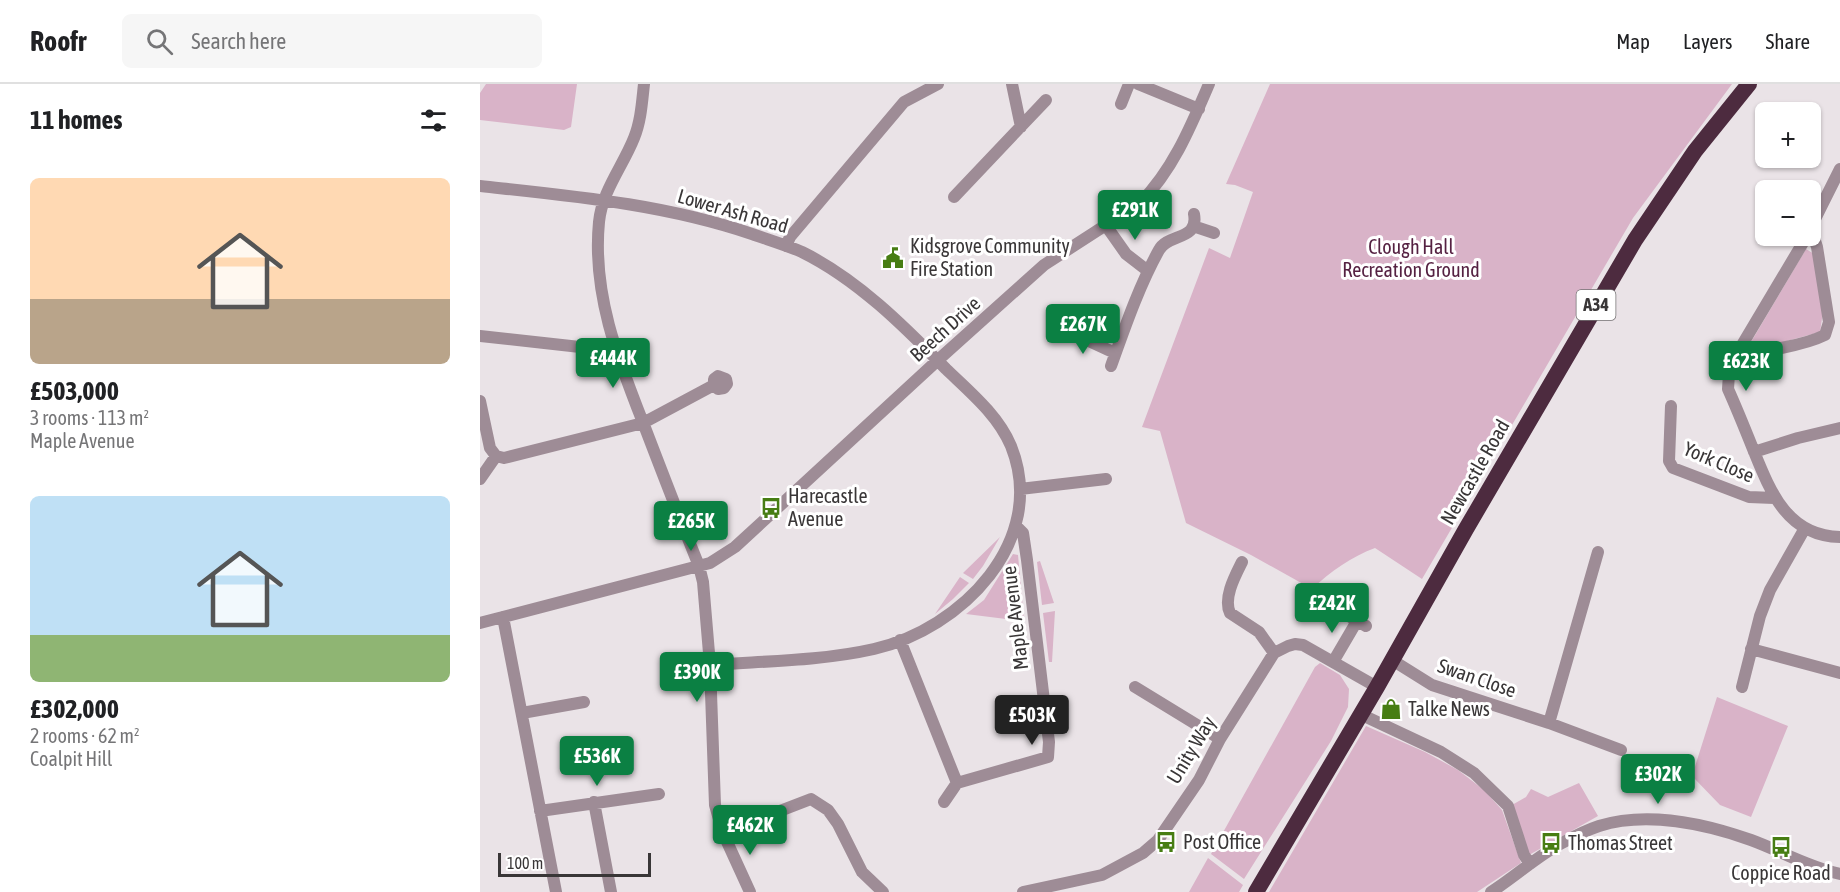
<!DOCTYPE html>
<html lang="en">
<head>
<meta charset="utf-8">
<style>
  :root { --surface:#fff; --page:#f6f6f6; --text:#202124; --muted:#757577; --line:#e0e0e0; --accent:#0b8043 }
  body { margin:0; font-family:"Asap Condensed",sans-serif; background:var(--page); color:var(--text); height:100vh; display:flex; flex-direction:column; font-size:22px; white-space:nowrap }
  * { box-sizing:border-box; margin:0 }
  p { font-size:20px; color:var(--muted) }
  .icon { flex:none; width:33px; height:33px; fill:none; stroke:currentColor; stroke-width:2; stroke-linecap:round; stroke-linejoin:round }
  .map { position:relative; flex:1; overflow:hidden }
  .details { display:flex; flex-direction:column; background:var(--surface); width:480px }
  .details>* { flex:none }
  .buttons { position:absolute; left:1275px; top:18px; display:grid; gap:12px }
  .buttons a { display:grid; place-items:center; width:66px; height:66px; border-radius:9px; background:var(--surface); box-shadow:0 2px 4px #0004; font-size:30px }
  .scale { position:absolute; left:18px; bottom:15px; width:153px; box-sizing:border-box; padding-left:6px; border:3px solid #393637; border-top:0; font-size:16px; line-height:21px; white-space:nowrap; color:#393637; -webkit-text-stroke:4px #fff; paint-order:stroke }
  .price { position:absolute; translate:-50% -51px; padding:0 14px; border-radius:6px; background:var(--accent); color:#fff; font-size:20px; line-height:39px; filter:drop-shadow(0 2px 3px #0008) }
  .price::after { content:''; position:absolute; left:50%; top:36px; width:18px; height:14px; margin-left:-9px; background:inherit; clip-path:polygon(0 0,100% 0,50% 100%) }
  .price.current { background:#222; color:#fff }
  ul { padding:0; list-style:none }
  li { display:grid; align-content:center; gap:12px; height:318px; padding:0 30px }
  li span { display:grid; place-items:center; height:186px; border-radius:9px; color:#555 }
  li>.icon { margin-inline-start:auto }
  span .icon { width:108px; height:108px; fill:#fffc; stroke-width:1 }
  li b { font-size:26px }
  h2 { display:flex; justify-content:space-between; align-items:center; height:72px; padding:0 30px; font-size:26px }
  header { display:flex; align-items:center; gap:36px; box-sizing:border-box; height:84px; padding:0 30px; background:var(--surface); border-bottom:2px solid var(--line) }
  header strong { font-size:28px }
  nav { display:flex; gap:33px; margin-inline-start:auto; font-size:21px }
  .search { width:420px; height:54px; background:var(--page); display:flex; align-items:center; gap:15px; box-sizing:border-box; padding:0 21px; border-radius:9px; color:var(--muted); font-size:22px }
  main { display:flex; flex:1; min-height:0 }
  .map>svg:first-child { display:block }
</style>
</head>
<body>
<header>
<strong>Roofr</strong>
<div class="search"><svg class="icon" aria-label="search" viewBox="0 0 24 24"><circle cx="10" cy="10" r="6"/><path d="M15 15l6 6"/></svg>Search here</div>
<nav><a>Map</a><a>Layers</a><a>Share</a></nav>
</header>
<main>
<section class="details">
<h2>11 homes<svg class="icon" aria-label="filters" viewBox="0 0 24 24"><path d="M4 7h16M4 17h16"/><circle cx="9" cy="7" r="2"/><circle cx="15" cy="17" r="2"/></svg></h2>
<ul>
<li><span style="background:linear-gradient(#ffd9b3 65%,#b9a48a 0)"><svg class="icon" aria-label="home" viewBox="0 0 24 24"><path d="M3 11l9-7 9 7M6 9v11h12V9"/></svg></span><div><b>£503,000</b><p>3 rooms · 113 m²</p><p>Maple Avenue</p></div></li>
<li><span style="background:linear-gradient(#bfe0f5 75%,#8fb573 0)"><svg class="icon" aria-label="home" viewBox="0 0 24 24"><path d="M3 11l9-7 9 7M6 9v11h12V9"/></svg></span><div><b>£302,000</b><p>2 rooms · 62 m²</p><p>Coalpit Hill</p></div></li>
</ul>
</section>
<div class="map">
<svg width="1360" height="808" viewBox="0 0 1360 808">
  <rect width="100%" height="100%" fill="#eae3e7"/>
  <path fill="#d9b3c8" d="M6,0H97L91,43L84,46L0,36V9Z
    M790,0H1252L1153,134L942,495L895,464C871,473 851,487 832,505L771,471L706,439L680,347L662,343L729,164L750,174L773,108L755,101L746,100Z
    M1326,165L1334,170L1343,228L1340,248L1282,264L1271,258Z
    M520,453L503,482L493,495L483,489Z
    M533,470L538,471L544,536L541,537L486,530L504,516Z
    M560,477L574,519L562,521L557,478Z
    M480,493L489,499L473,515L455,530Z
    M575,527L572,578H569L563,529Z
    M840,579L860,591L869,605L868,623L851,657L764,795L731,770L835,583Z
    M1237,613L1308,642L1271,733L1240,721L1212,692Z
    M886,642L945,668L978,686L1004,706L1022,726L1041,779L997,808H789Z
    M1099,699L1118,732L1049,771L1032,721L1046,713L1051,705L1068,713Z
    M728,774L763,801L759,808H709Z"/>
  <g fill="none" stroke-linecap="round" stroke-linejoin="round">
    <path stroke="#9e8c96" stroke-width="12" d="M164,0C162,18 161,37 154,54C143,82 122,107 119,138C112,210 138,275 164,341C182,388 200,435 219,482L223,498L230,581L235,721L243,749L270,808
      M532,0L541,43
      M658,0L719,25
      M641,20L649,0
      M0,102C92,112 184,120 272,150C289,156 306,161 322,168C377,195 424,242 466,285C490,308 518,331 531,362C569,457 481,545 394,565C341,577 284,577 230,581
      M474,113L566,16
      M713,142L734,149
      M627,143L646,170L668,187
      M1330,145L1360,85
      M1327,152L1259,266L1249,290L1248,305C1257,325 1265,345 1273,365C1290,407 1307,452 1360,453
      M306,162L310,153L424,18L458,0
      M583,245L635,269
      M0,252L109,264L133,259
      M1259,266C1278,271 1327,260 1345,251L1349,238L1337,163L1335,157L1327,152
      M631,282C645,243 659,202 679,166C688,149 719,157 714,130
      M0,317L10,364L16,372L24,374L163,339L234,301V295L238,292L246,295L247,300L244,304L238,305L234,301
      M1191,322L1189,377L1193,384L1269,413L1294,414
      M1274,368L1318,354L1360,344
      M0,395L16,372
      M540,405L626,395
      M762,478C755,492 743,514 750,529L779,548L794,569
      M869,532L886,542
      M23,533L76,808
      M0,539L230,479L255,463L458,276L564,181L660,119C693,86 711,42 729,0
      M420,556L477,699L568,673L569,658L547,476L543,449L536,442
      M1271,565L1360,589
      M912,576L952,601L1069,639L1141,666
      M853,578L877,537
      M655,603L740,655
      M1262,603L1280,532L1290,506L1325,444
      M42,629L104,618
      M880,630L961,668L994,689L1028,722L1044,771L1050,780
      M1069,639L1118,468
      M114,718L131,808
      M464,718L477,699
      M60,727L179,710
      M243,749L331,715L348,726L358,740L382,788L403,808
      M543,808L622,791L663,769L678,756L719,696L740,655L794,569L808,562L815,560L823,561L897,603
      M1011,808C1035,793 1057,772 1082,759C1093,753 1107,746 1119,742C1167,727 1226,740 1271,756C1301,767 1328,783 1360,790"/>
    <path stroke="#4d2b3f" stroke-width="16" d="M776,808L897,603L986,445L1155,156L1215,67L1269,0"/>
  </g>
  <defs>
    <symbol id="civic-bare" viewBox="-9 -9 18 18"><path d="M-.6-6.5H3V-4.5H.6V-3L4-1V1h2V6H-6V1h2V-1L-.6-3ZM-1.2 2.5V6h2.4V2.5Z" fill="#477d13" stroke="#fff" stroke-width="2.5" paint-order="stroke"/></symbol>
    <symbol id="bus-bare" viewBox="-9 -9 18 18"><path d="M-5-6H5V4H4V6H2V4H-2V6H-4V4H-5ZM-3.5-4V0h7V-4ZM-3.5 1.2v1.5H-2V1.2ZM2 1.2v1.5H3.5V1.2Z" fill="#477d13" stroke="#fff" stroke-width="2.5" paint-order="stroke"/></symbol>
    <symbol id="shop-bare" viewBox="-9 -9 18 18"><path d="M-5-2.5h2.3a2.7 3.5 0 0 1 5.4 0H5L5.5 6h-11ZM-1.5-2.5h3a1.5 2.3 0 0 0-3 0Z" fill="#477d13" stroke="#fff" stroke-width="2.5" paint-order="stroke"/></symbol>
  </defs>
  <g fill-rule="evenodd">
    <use href="#civic-bare" x="398" y="159" width="30" height="30"/>
    <use href="#bus-bare" x="276" y="409" width="30" height="30"/>
    <use href="#shop-bare" x="896" y="610" width="30" height="30"/>
    <use href="#bus-bare" x="671" y="743" width="30" height="30"/>
    <use href="#bus-bare" x="1056" y="744" width="30" height="30"/>
    <use href="#bus-bare" x="1286" y="748" width="30" height="30"/>
  </g>
  <g text-anchor="middle" stroke-width="6" stroke-linejoin="round" paint-order="stroke">
    <rect fill="#fff" stroke="#747273" stroke-width="1.5" x="1096.5" y="206" width="39" height="30" rx="4.5"/>
    <g font-size="18" font-weight="bold" fill="#393637">
      <text x="1116" y="227">A34</text>
    </g>
    <g font-size="20" fill="#393637" stroke="#fff">
      <text transform="translate(253 127) rotate(16)" y="7">Lower Ash Road</text>
      <text transform="translate(465 245) rotate(-42)" y="7">Beech Drive</text>
      <text transform="translate(1239 378) rotate(23)" y="7">York Close</text>
      <text transform="translate(995 388) rotate(-60)" y="7">Newcastle Road</text>
      <text transform="translate(535 534) rotate(-97)" y="7">Maple Avenue</text>
      <text transform="translate(997 594) rotate(19)" y="7">Swan Close</text>
      <text transform="translate(711 666) rotate(-59)" y="7">Unity Way</text>
    </g>
    <g font-size="20" fill="#393637" stroke="#fff" text-anchor="start">
      <text x="430" y="169">Kidsgrove Community<tspan x="430" dy="23">Fire Station</tspan></text>
      <text x="308" y="419">Harecastle<tspan x="308" dy="23">Avenue</tspan></text>
      <text x="928" y="632">Talke News</text>
      <text x="703" y="765">Post Office</text>
      <text x="1088" y="766">Thomas Street</text>
      <text x="1301" y="796" text-anchor="middle">Coppice Road</text>
    </g>
    <g font-size="20" fill="#552142" stroke="#fff">
      <text x="931" y="170">Clough Hall<tspan x="931" dy="23">Recreation Ground</tspan></text>
    </g>
  </g>
</svg>
<div class="buttons">
<a>+</a>
<a>−</a>
</div>
<div class="scale">100 m</div>
<b class="price" style="left:655px;top:157px">£291K</b>
<b class="price" style="left:603px;top:271px">£267K</b>
<b class="price" style="left:133px;top:305px">£444K</b>
<b class="price" style="left:1266px;top:308px">£623K</b>
<b class="price" style="left:211px;top:468px">£265K</b>
<b class="price" style="left:852px;top:550px">£242K</b>
<b class="price" style="left:217px;top:619px">£390K</b>
<b class="price current" style="left:552px;top:662px">£503K</b>
<b class="price" style="left:117px;top:703px">£536K</b>
<b class="price" style="left:1178px;top:721px">£302K</b>
<b class="price" style="left:270px;top:772px">£462K</b>
</div>
</main>
</body>
</html>
